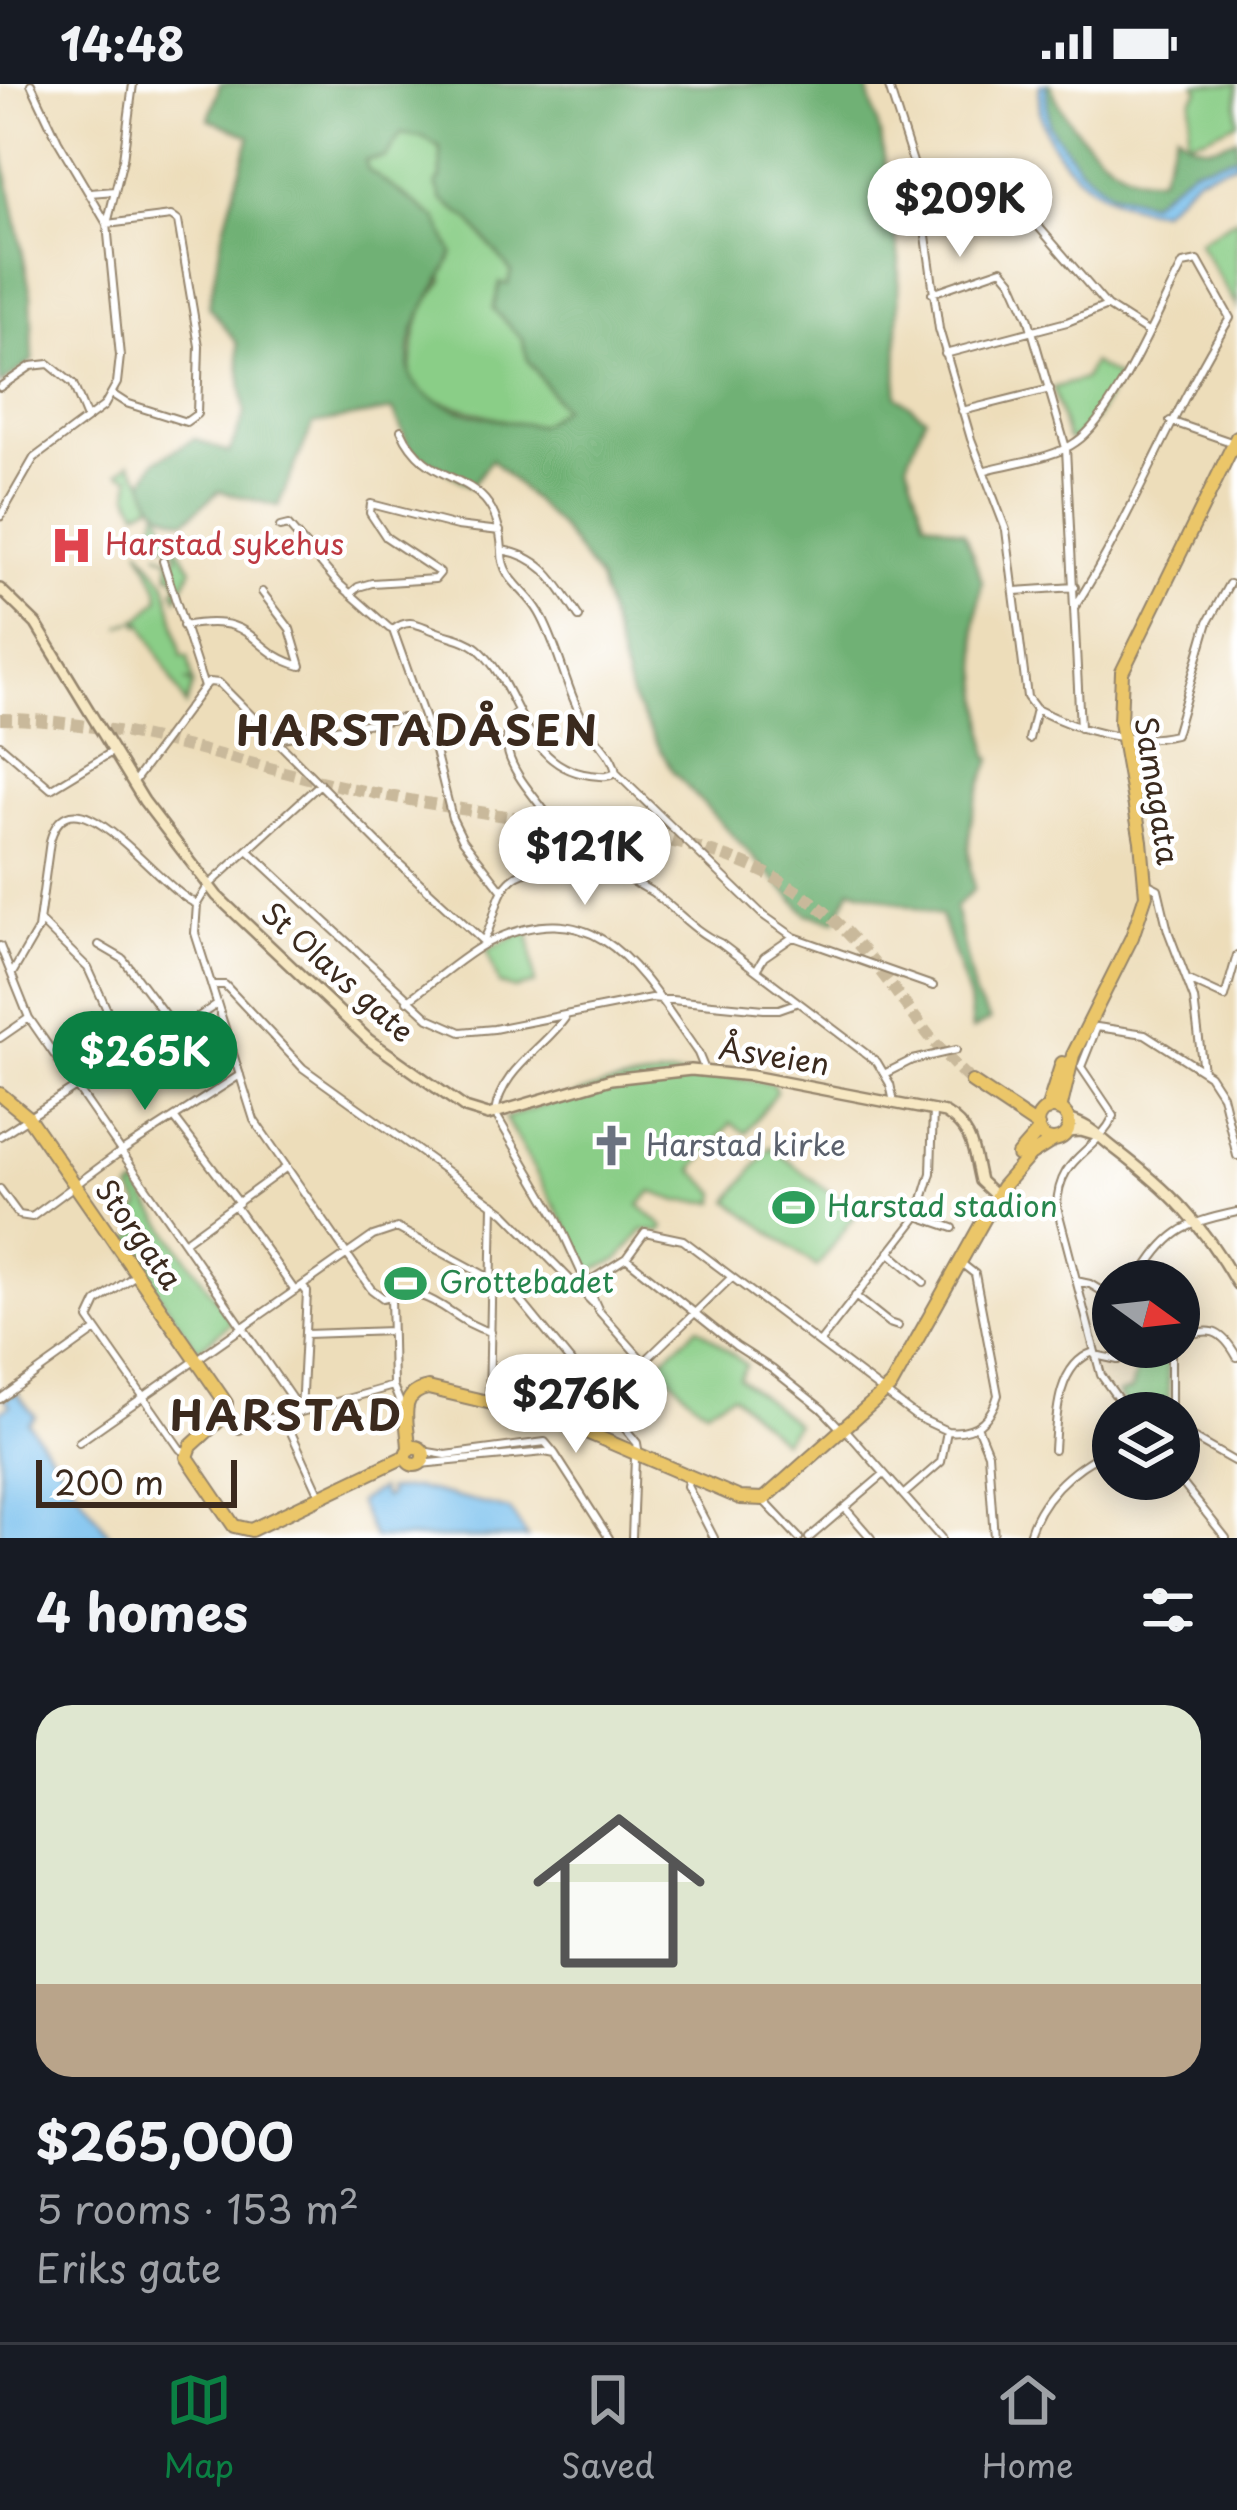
<!DOCTYPE html>
<html lang="en">
<head>
<meta charset="utf-8">
<style>
  :root { --surface:#171b24; --page:#242831; --text:#f1f3f6; --muted:#9ea1a6; --line:#363941; --accent:#0b8043 }
  body { margin:0; font-family:"Playpen Sans",sans-serif; background:var(--page); color:var(--text); height:100vh; display:flex; flex-direction:column; font-size:45px; white-space:nowrap }
  * { box-sizing:border-box; margin:0 }
  p { font-size:39px; color:var(--muted) }
  .icon { flex:none; width:66px; height:66px; fill:none; stroke:currentColor; stroke-width:2; stroke-linecap:round; stroke-linejoin:round }
  .map { position:relative; height:1454px; overflow:hidden }
  .side { display:flex; flex-direction:column; background:var(--surface); flex:1 }
  .side>* { flex:none }
  .needle { width:78px; rotate:105deg }
  .controls { position:absolute; left:1092px; top:1176px; display:grid; gap:24px }
  .controls a { display:grid; place-items:center; width:108px; height:108px; border-radius:50%; background:var(--surface); box-shadow:0 6px 30px #0003; font-size:60px }
  .scale { position:absolute; left:36px; bottom:30px; width:201px; box-sizing:border-box; padding-left:12px; border:6px solid #3b2a1e; border-top:0; font-size:33px; line-height:42px; white-space:nowrap; color:#3b2a1e; -webkit-text-stroke:9px #fff; paint-order:stroke }
  .price { position:absolute; translate:-50% -102px; padding:0 27px; border-radius:42px; background:#fff; color:#222; font-size:39px; line-height:78px; filter:drop-shadow(0 3px 6px #0008) }
  .price::after { content:''; position:absolute; left:50%; top:72px; width:36px; height:27px; margin-left:-18px; background:inherit; clip-path:polygon(0 0,100% 0,50% 100%) }
  .price.active { background:var(--accent); color:#fff }
  ul { padding:0; list-style:none }
  li { display:grid; align-content:center; gap:24px; height:636px; padding:0 36px }
  li span { display:grid; place-items:center; height:372px; border-radius:36px; color:#555 }
  li>.icon { margin-inline-start:auto }
  span .icon { width:216px; height:216px; fill:#fffc; stroke-width:1 }
  li b { font-size:51px }
  h2 { display:flex; justify-content:space-between; align-items:center; height:144px; padding:0 36px; font-size:51px }
  .status { display:flex; justify-content:space-between; align-items:center; height:84px; padding:0 60px; background:var(--surface); direction:ltr }
  .status svg { height:33px; fill:currentColor }
  .tabs { display:flex; justify-content:space-around; align-items:center; height:168px; border-top:3px solid var(--line); background:var(--surface); font-size:33px; color:var(--muted) }
  .tabs a { display:grid; justify-items:center; gap:6px }
  .tabs .active { color:var(--accent) }
  .map>svg:first-child { display:block }
</style>
</head>
<body>
<div class="status"><b>14:48</b><svg viewBox="0 0 49 12"><path d="M0 12V9h3v3zM5 12V6h3v6zM10 12V3h3v9zM15 12V0h3v12zM26 1h20v11H26zM47 4h2v5h-2z"/></svg></div>
<div class="map">
<svg width="1237" height="1454" viewBox="0 0 1237 1454">
  <rect width="100%" height="100%" fill="#fff"/>
  <filter id="ink" filterUnits="userSpaceOnUse"><feTurbulence type="fractalNoise" baseFrequency=".00833" numOctaves="2"/><feDisplacementMap in="SourceGraphic" scale="24" xChannelSelector="R" yChannelSelector="G"/><feConvolveMatrix kernelMatrix="1 2 1 2 8 2 1 2 1" color-interpolation-filters="sRGB"/></filter>
  <filter id="wash" filterUnits="userSpaceOnUse"><feTurbulence type="fractalNoise" baseFrequency=".004" numOctaves="4" result="noise"/><feDisplacementMap in="SourceGraphic" scale="48" xChannelSelector="R" yChannelSelector="G"/><feGaussianBlur stdDeviation="2.7" result="paint"/><feColorMatrix in="noise" values="0 0 0 0 0 0 0 0 0 0 0 0 0 0 0 0 0 1.4 0 .05"/><feComposite in="paint" operator="in"/></filter>
  <g filter="url(#wash)">
    <rect width="100%" height="100%" fill="#edddba"/>
    <path fill="#8ace87" stroke="#627c52" stroke-width="3" d="M1195,0H1237V38L1204,53L1187,56L1192,15L1199,6Z
      M400,49L424,53L440,65L442,116L469,135L511,187L508,201L493,224L522,255L528,276L562,325L540,341L514,339L408,308C416,262 409,235 443,197L437,135L368,86L364,76L386,73Z
      M1237,134V223L1198,158Z
      M1092,279L1119,294L1095,336L1072,357L1067,354L1053,304L1084,295Z
      M130,379L143,396L157,403L163,438L192,485L177,514L174,506L179,501L173,490L169,491V475L157,469L173,475L178,472L173,462L164,459L154,441L158,426L154,419L138,427L129,410L131,393L119,389Z
      M139,463L166,499L182,572H188L193,598L185,597L193,600L186,622L141,537L139,541L136,536L120,543L143,532L159,515L158,504Z
      M529,846L535,900L515,905L499,900L487,866Z
      M720,991L773,1000L776,1008L746,1049L731,1039L693,1086L717,1109L716,1118L679,1117L652,1108L639,1121L664,1143L662,1148L643,1146L619,1175L592,1187L505,1034L606,1001L666,992Z
      M770,1063L857,1129L817,1183L729,1117Z
      M137,1102L232,1238L200,1264H196L124,1159L141,1147L132,1133L141,1123L131,1106Z
      M698,1243L746,1281L739,1294L796,1340L782,1357L732,1310L706,1325L690,1314L661,1282V1277Z
      M1142,1263L1167,1270L1169,1329H1132L1118,1310L1131,1307Z"/>
    <path fill="#6fb174" stroke="#556e49" stroke-width="3" fill-rule="evenodd" d="M220,0H866L881,53L899,175L897,312L925,333L907,379L925,436L964,448L982,497L975,543L988,673L992,675C971,721 963,755 974,805L955,824L975,913L990,936L972,946L969,916L941,832L851,804L835,837L807,830L673,688L631,613L599,496L560,443L491,375L471,403L410,365L393,326L313,340L278,422L219,407L186,436C162,433 151,420 144,398L155,377L195,355L229,369L245,330L237,259L209,222L222,152L250,52L209,35ZM401,50L423,53L440,64L441,94L436,100L442,116L469,135L511,187L508,200L500,199L493,225L522,255L528,276L562,324L540,341C508,340 423,326 411,292C408,284 410,262 412,254C418,224 442,199 453,169L437,135L368,86L365,76L386,73Z
      M1046,0H1051C1061,38 1120,104 1160,93L1177,47C1194,67 1214,65 1237,54V72L1193,84L1149,118L1109,108L1079,83L1049,41Z
      M0,54L31,211L33,276L0,301Z"/>
    <path fill="#74beed" stroke="#587486" stroke-width="3" d="M1040,0H1046L1049,41L1079,83L1109,108L1149,118L1193,84L1237,72V79L1198,92L1161,126C1099,125 1030,66 1040,0Z
      M16,1308L35,1332L28,1339L112,1454H0V1328L10,1321L5,1315Z
      M417,1404L510,1426L528,1454H374L358,1418L380,1405L384,1414L389,1411L387,1406Z"/>
  </g>
  <g filter="url(#ink)">
    <g fill="none" stroke-linecap="round" stroke-linejoin="round">
      <path stroke="#c9b99b" stroke-width="12" stroke-dasharray="12 6" stroke-linecap="butt" d="M0,635C123,635 244,682 364,707C427,720 490,730 553,739C638,751 721,758 795,806C877,858 904,936 972,998"/>
      <defs>
        <path id="street" d="M31,0L58,57L107,140L171,132L178,137L199,262L197,330L186,338L126,319L112,310
          M888,0L918,94L939,245L971,355L1006,446L1027,613L1036,625L1029,655
          M90,109L115,107
          M1038,142L1107,222L1146,247
          M932,209L1002,185L1012,197L1028,233L1066,364L1080,644
          M945,270L1067,238L1107,222
          M0,303L31,282L49,280L73,300L87,334
          M962,327L1050,305
          M1170,337L1234,359
          M401,346C430,412 496,378 502,466
          M986,386C1013,378 1053,375 1076,358C1114,333 1160,223 1183,180L1198,177L1230,234C1171,328 1134,430 1076,521
          M0,433L34,374L104,322L117,299L120,272L107,140L123,75L133,0
          M280,443L288,441L337,498L389,544L393,546C409,533 418,541 435,547C449,553 465,554 477,564C522,602 520,682 590,691C600,692 606,694 616,689
          M163,477L204,603
          M1015,507L1075,503
          M350,510L358,503L372,499L435,495L440,489L386,453L370,429L371,420L457,442L500,447
          M579,533C557,500 544,473 502,466C501,496 526,505 539,528C560,564 565,606 587,642C596,658 613,670 616,689L763,831L794,853L933,902
          M183,542C260,528 246,567 301,582L290,545L262,508
          M393,546L432,655L452,734L463,756L501,805
          M1036,625C1077,646 1130,662 1175,651L1208,538L1229,500
          M515,629C484,679 548,716 563,758L556,771L538,784
          M276,655L402,634
          M0,661L51,705L112,668
          M133,699L204,603L209,598L219,599L393,774L483,857
          M320,700L208,802L197,820L195,849L254,1036L371,1205L383,1214C435,1198 446,1236 491,1248
          M249,767L429,934L461,948L494,945L651,914L764,925H779L796,919
          M1146,799L1158,805L1168,847L1194,915L1203,987
          M483,857C495,839 495,812 509,798C521,785 537,786 553,786C588,786 622,788 652,808C676,825 693,847 720,859L877,978L890,1000L894,1018
          M99,861L123,875L171,939L188,940L217,920
          M0,862L29,934L301,1328L393,1302
          M756,886L764,873L793,853
          M13,888L38,845L50,757C72,676 159,806 197,820
          M1188,896L1225,913L1237,871
          M211,901H225L303,984L505,1129L593,1219
          M407,917C431,900 467,868 489,858C601,805 641,889 698,969L705,986
          M565,934C542,966 501,986 495,1029L556,1133L599,1227L644,1278L732,1193
          M1097,943L1081,983L1114,1032C1094,1072 1058,1071 1057,1123L1101,1291L1128,1329
          M1097,943L1145,950L1209,991L1222,1011L1237,1072
          M0,954L29,934
          M886,989L912,976L956,966
          M176,1036L239,1119
          M0,1052L127,970L88,884L40,837
          M0,1105L19,1131L32,1133L116,1071L240,991
          M235,1122L295,1207
          M918,1132L953,1144
          M185,1157L284,1085
          M889,1168L924,1198
          M626,1174L645,1148L683,1156L917,1333L947,1347
          M137,1190L97,1218L89,1235L180,1365L188,1369
          M1076,1197L1090,1200L1113,1214
          M1138,1197C1168,1148 1181,1140 1237,1128
          M588,1198L626,1174L736,1262L772,1285L822,1325L841,1345
          M391,1212L393,1302L403,1326
          M855,1212L889,1239L898,1242
          M306,1250L392,1247
          M1179,1255C1209,1242 1221,1244 1237,1273
          M820,1258L918,1132L931,1089L933,1025
          M1171,1263V1329
          M1095,1271L1118,1276
          M0,1315L95,1247
          M489,1318L493,1120
          M283,1331L318,1407
          M977,1342L988,1369L994,1454
          M845,1345L941,1454
          M239,1346L269,1334L301,1328L307,1208L302,1202
          M1179,1346L1237,1379
          M79,1358L373,1152L397,1144L512,1206L637,1359L639,1371
          M1054,1366C1056,1333 1057,1280 1094,1268
          M555,1370L609,1454
          M420,1380L545,1368L555,1370L545,1358L446,1371L422,1367
          M689,1392L687,1402L714,1454
          M1179,1395L1226,1454
          M903,1411L941,1378L947,1347C974,1350 991,1336 998,1311L975,1190L961,1179
          M765,1418L799,1454
          M845,1424L871,1454
          M632,1454L635,1373
          M809,1454L884,1390
          M1028,1454C1040,1412 1074,1383 1113,1364"/>
        <path id="secondary" d="M0,505L36,540L144,717L217,812L369,956L465,1024L488,1031L611,995L691,986L752,992L945,1029C974,1046 973,1068 980,1097L996,1112
          M1068,1035C1093,1043 1095,1050 1115,1065C1170,1107 1202,1139 1237,1200
          M1067,1048L1081,1047L1101,1053"/>
        <path id="highway" d="M972,998L1038,1042
          M0,1010L28,1033L226,1319V1330L191,1362L187,1373L234,1442L251,1446L406,1372
          M1037 1040a16 16 0 1 1 32 0a16 16 0 1 1-32 0Z
          M1047,1026L1062,979
          M1060,1026L1073,971L1132,853L1146,811L1141,757L1120,638L1122,588L1237,353
          M1018,1071L1039,1047
          M406 1372a9 9 0 1 1 18 0a9 9 0 1 1-18 0Z
          M409,1366C409,1341 395,1310 428,1304L551,1333L740,1414L764,1415L891,1302L1002,1103L1030,1071L1054,1056"/>
      </defs>
      <use href="#street" stroke="#94846c" stroke-width="10"/>
      <use href="#secondary" stroke="#94846c" stroke-width="14"/>
      <use href="#highway" stroke="#94846c" stroke-width="16"/>
      <use href="#street" stroke="#fff" stroke-width="6"/>
      <use href="#secondary" stroke="#f7e8c3" stroke-width="9"/>
      <use href="#highway" stroke="#ebc669" stroke-width="12"/>
    </g>
  </g>
  <defs>
    <symbol id="hospital-bare" viewBox="-9 -9 18 18"><path d="M-5-5h3v3.5h4V-5h3V5h-3V1.5h-4V5h-3Z" fill="#e0444e" stroke="#fff" stroke-width="2.5" paint-order="stroke"/></symbol>
    <symbol id="church-bare" viewBox="-9 -9 18 18"><path d="M-1.2-6h2.4v3.5h3.3v2.4h-3.3V6h-2.4V-.1h-3.3v-2.4h3.3Z" fill="#6b7280" stroke="#fff" stroke-width="2.5" paint-order="stroke"/></symbol>
    <symbol id="stadium-bare" viewBox="-9 -9 18 18"><path d="M0-5a6.5 5 0 1 0 0 10a6.5 5 0 1 0 0-10ZM-3.5-1.8h7v3.6h-7Z" fill="#2e9e5b" stroke="#fff" stroke-width="2.5" paint-order="stroke"/></symbol>
  </defs>
  <g fill-rule="evenodd">
    <use href="#hospital-bare" x="42" y="432" width="59" height="59"/>
    <use href="#church-bare" x="582" y="1032" width="59" height="59"/>
    <use href="#stadium-bare" x="764" y="1094" width="59" height="59"/>
    <use href="#stadium-bare" x="376" y="1170" width="59" height="59"/>
  </g>
  <g text-anchor="middle" stroke-width="9" stroke-linejoin="round" paint-order="stroke">
    <g font-size="30" fill="#be3a42" stroke="#fff" text-anchor="start">
      <text x="105" y="471">Harstad sykehus</text>
    </g>
    <g font-size="30" fill="#3b2a1e" stroke="#fff">
      <text transform="translate(1156 707) rotate(81)" y="10">Samagata</text>
      <text transform="translate(337 889) rotate(42)" y="10">St Olavs gate</text>
      <text transform="translate(774 973) rotate(9)" y="10">Åsveien</text>
      <text transform="translate(138 1151) rotate(55)" y="10">Storgata</text>
    </g>
    <g font-size="30" fill="#5b616d" stroke="#fff" text-anchor="start">
      <text x="646" y="1072">Harstad kirke</text>
    </g>
    <g font-size="30" fill="#27864d" stroke="#fff" text-anchor="start">
      <text x="827" y="1133">Harstad stadion</text>
      <text x="439" y="1209">Grottebadet</text>
    </g>
    <g font-size="42" font-weight="bold" letter-spacing="3" fill="#3b2a1e" stroke="#fff">
      <text x="418" y="662">HARSTADÅSEN</text>
      <text x="287" y="1347">HARSTAD</text>
    </g>
  </g>
</svg>
<div class="controls">
<a><svg class="needle" viewBox="-14 -14 28 28"><path d="M0-13l5 13h-10z" fill="#e53935"/><path d="M0 13l5-13h-10z" fill="#9ea1a6"/></svg></a>
<a><svg class="icon" aria-label="layers" viewBox="0 0 24 24"><path d="M12 4l9 5-9 5-9-5zM3 14l9 5 9-5"/></svg></a>
</div>
<div class="scale">200 m</div>
<b class="price" style="left:960px;top:176px">$209K</b>
<b class="price" style="left:585px;top:824px">$121K</b>
<b class="price active" style="left:145px;top:1029px">$265K</b>
<b class="price" style="left:576px;top:1372px">$276K</b>
</div>
<section class="side">
<h2>4 homes<svg class="icon" aria-label="filters" viewBox="0 0 24 24"><path d="M4 7h16M4 17h16"/><circle cx="9" cy="7" r="2"/><circle cx="15" cy="17" r="2"/></svg></h2>
<ul>
<li><span style="background:linear-gradient(#dfe7d0 75%,#b9a48a 0)"><svg class="icon" aria-label="home" viewBox="0 0 24 24"><path d="M3 11l9-7 9 7M6 9v11h12V9"/></svg></span><div><b>$265,000</b><p>5 rooms · 153 m²</p><p>Eriks gate</p></div></li>
</ul>
</section>
<nav class="tabs">
<a class="active"><svg class="icon" aria-label="map" viewBox="0 0 24 24"><path d="M3 6l6-2 6 2 6-2v14l-6 2-6-2-6 2zM9 4v14M15 6v14"/></svg>Map</a>
<a><svg class="icon" aria-label="saved" viewBox="0 0 24 24"><path d="M7 4h10v16l-5-4-5 4z"/></svg>Saved</a>
<a><svg class="icon" aria-label="home" viewBox="0 0 24 24"><path d="M3 11l9-7 9 7M6 9v11h12V9"/></svg>Home</a>
</nav>
</body>
</html>
